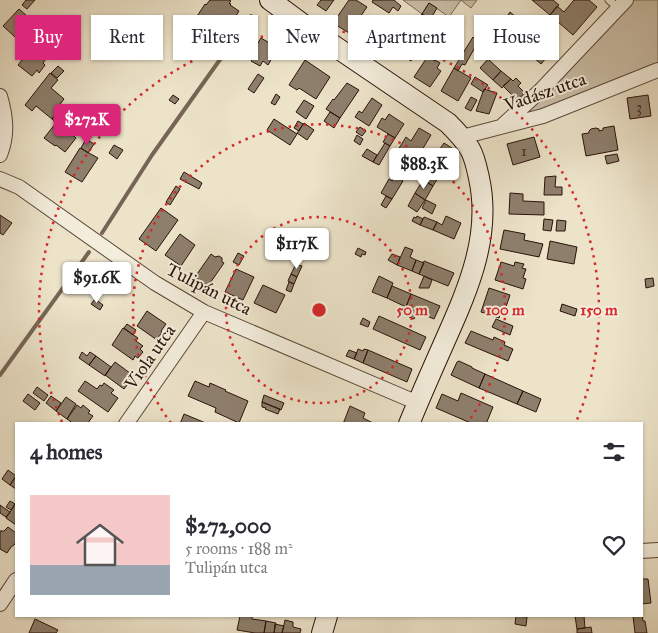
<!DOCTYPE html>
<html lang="en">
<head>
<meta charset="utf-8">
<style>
  :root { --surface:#fff; --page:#f7f7f7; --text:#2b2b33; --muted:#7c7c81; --line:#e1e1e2; --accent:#db2777 }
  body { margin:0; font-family:"IM FELL Great Primer",serif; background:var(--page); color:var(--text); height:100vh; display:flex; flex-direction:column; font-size:19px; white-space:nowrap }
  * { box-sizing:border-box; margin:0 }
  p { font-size:16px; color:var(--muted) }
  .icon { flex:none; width:28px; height:28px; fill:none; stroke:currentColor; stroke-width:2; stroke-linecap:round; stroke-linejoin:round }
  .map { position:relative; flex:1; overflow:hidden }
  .side { position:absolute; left:15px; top:422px; width:628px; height:195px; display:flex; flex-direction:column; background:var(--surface); border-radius:0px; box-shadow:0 1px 4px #0004 }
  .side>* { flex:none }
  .top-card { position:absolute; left:15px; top:15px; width:629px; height:45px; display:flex; gap:10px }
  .price { position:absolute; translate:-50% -42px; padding:0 11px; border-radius:5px; background:#fff; color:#222; font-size:16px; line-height:32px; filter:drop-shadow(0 1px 2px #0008) }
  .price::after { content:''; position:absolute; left:50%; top:30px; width:15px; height:11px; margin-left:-8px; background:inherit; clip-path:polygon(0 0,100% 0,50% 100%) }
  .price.on { background:var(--accent); color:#fff }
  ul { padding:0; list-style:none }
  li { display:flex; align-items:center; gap:15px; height:125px; padding:0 15px }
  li+li { border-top:1px solid var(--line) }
  li span { display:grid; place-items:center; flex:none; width:140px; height:100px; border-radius:0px; color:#555 }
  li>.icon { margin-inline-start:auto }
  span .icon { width:60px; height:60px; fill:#fffc; stroke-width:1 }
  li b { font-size:21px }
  h2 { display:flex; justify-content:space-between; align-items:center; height:60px; padding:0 15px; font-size:21px }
  .chip { padding:0 18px; border-radius:0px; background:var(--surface); box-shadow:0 1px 4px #0004; font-size:18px; line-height:45px }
  .chip.on { background:var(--accent); color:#fff }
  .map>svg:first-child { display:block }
</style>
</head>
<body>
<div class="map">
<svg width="658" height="633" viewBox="0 0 658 633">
  <rect width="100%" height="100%" fill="#ece3c9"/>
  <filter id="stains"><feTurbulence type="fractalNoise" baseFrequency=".004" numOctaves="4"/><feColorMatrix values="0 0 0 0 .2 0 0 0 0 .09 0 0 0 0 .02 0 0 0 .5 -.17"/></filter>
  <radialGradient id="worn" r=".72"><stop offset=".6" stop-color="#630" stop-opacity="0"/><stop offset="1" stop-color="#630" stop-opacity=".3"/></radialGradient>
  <path fill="#cbbfa8" stroke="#7a6858" d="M403,0H477L471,8L461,0L449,17L429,3L422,14Z
    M633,0H658V65L527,116L524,112Z"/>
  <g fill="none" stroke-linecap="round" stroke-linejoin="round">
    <path stroke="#766555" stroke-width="4" d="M102,233L152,155L251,16
      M0,375L89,252"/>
  </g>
  <path fill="#8e7f6d" stroke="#291209" d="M26,0H35L27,9L22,5Z
    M210,0H229L231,1L229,3L231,4L230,5L239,11L232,22L222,15L217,22L215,21L208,34L192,24L205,4L206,5Z
    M321,0H334L326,11L317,5Z
    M349,0H356L367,7L349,33L333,23Z
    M373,0H394L401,6L398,11L393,7L389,13L372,2Z
    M532,0H553L559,5L550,15Z
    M574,0H589L597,7L573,35L550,15L557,6L564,12Z
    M429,3L437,8L430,20L422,14Z
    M19,9L35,23L24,35L20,31L15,37L3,26Z
    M510,12L516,17L510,25L504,21Z
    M422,14L431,20L420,36L411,30Z
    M385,18L395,26L390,32L380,25Z
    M485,20L489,23L484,31L479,28Z
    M451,22L455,25L454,26L457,28L454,33L451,31L446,39L448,41L444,47L438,42Z
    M514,23L521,28L516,35L510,30Z
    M364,26L376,33L378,29L387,35L384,39L391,44L384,55L357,36Z
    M538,26L550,36L549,37L555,42L551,48L553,50L541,64L519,45L528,34L530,35Z
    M228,28L233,31L227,39L223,36Z
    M411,30L425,39L420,45L406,36Z
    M510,30L515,34L511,40L505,36Z
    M481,31L497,45L491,53L475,38Z
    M406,36L422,46L416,56H414L411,61L396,51Z
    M473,37L478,42L465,65L462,64L458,71L454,68Z
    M261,38L278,48L268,65L263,61L260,66L251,61L254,56L247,52L252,43L256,46Z
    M507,38L514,44L507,52L500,46Z
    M189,39L197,44L189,58L181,52Z
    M438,42L444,47L435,61L428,56Z
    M34,45L48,56L43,63L45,65L39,73L37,70L32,76L18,65Z
    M428,56L440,63L437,68L441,71L430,87L414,77Z
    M488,59L501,71L493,80L480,68Z
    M305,60L330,77L316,99L299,88L297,90L289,85Z
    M58,66L64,71L57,78L51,73Z
    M454,68L471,78L458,101L441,91Z
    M501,71L511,79L502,88L493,80Z
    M50,73L58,80L51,88L64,99L55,111L57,113L52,119L36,106L32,111L25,105Z
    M258,74L264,78L254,93L248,89Z
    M475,77L488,85L483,92L471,84Z
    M516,78L521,83L518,86L525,93L517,100L503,86L511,79L513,81Z
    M347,83L359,90L340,118L326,109L333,99L334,100Z
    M484,89L497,93L489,114L476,111Z
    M276,94L280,97L275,105L271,103Z
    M173,95L179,99L175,104L169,100Z
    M648,95L651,116L630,119L627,98Z
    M471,97L477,100L471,111L465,108Z
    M372,98L382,105L369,126L355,117L359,111L362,113Z
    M304,100L314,106L306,119L296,112Z
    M330,112L340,118L334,128L324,121Z
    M57,113L72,124L67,130L76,138L65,152L56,145L55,146L44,138L56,123L52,119Z
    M389,114L404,124L395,138L377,127L382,118L385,120Z
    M100,116L114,125L107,135L94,126Z
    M274,119L297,134L290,145L267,130Z
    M298,121L303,124L299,131L294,128Z
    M304,123L314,130L307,140L297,133Z
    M614,126L618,150L586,156L582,134L589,133V131L591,129L596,128L599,129V131L603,130V128Z
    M360,127L366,131L362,136L356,132Z
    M419,128L431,135L416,160L410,157L405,165L393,158L406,137L411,141Z
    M388,134L395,138L390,146L383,142Z
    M357,135L363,139L360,145L354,141Z
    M534,137L540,157L513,165L507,144Z
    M86,139L94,144L88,153L81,148Z
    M385,143L390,146L379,165L373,162Z
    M444,143L455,150L433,186L422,179L424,175L418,171L431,149L437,153Z
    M114,145L123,150L117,159L109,153Z
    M80,148L98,158L82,182L65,172Z
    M367,149L377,155L373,162L362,156Z
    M617,154L619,161L607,164L605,156Z
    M184,172L202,183L199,189L180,179Z
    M395,176L403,181L392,199L381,193L389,179L392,181Z
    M556,176L555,187H562V195H544L545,177Z
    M423,180L433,186L425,200L415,193Z
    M176,186L180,189L170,205L166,202Z
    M415,193L425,200L417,212L408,206Z
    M510,193L523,194V201L544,202V215L509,214Z
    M386,196L392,199L386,208L381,205Z
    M426,200L436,205L432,214L422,208Z
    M161,208L178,220L156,251L139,239Z
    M0,215L12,223L3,235L0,233Z
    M417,216L423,219L420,225L412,221L414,217L416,218Z
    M446,216L461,223L454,239L433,230L437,222L442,225Z
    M424,217L437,222L433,230L420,225Z
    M544,219L553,220L551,231L543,230Z
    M557,220L566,221L565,231H556Z
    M504,230L525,234L524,240L543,244L539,257L500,249Z
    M180,234L195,245L181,266L165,255Z
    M550,241L577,247L574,264L547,259Z
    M405,247L413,250L410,257L416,260L412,271L397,265Z
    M358,248L366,252L365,255L362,254L361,257L355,254Z
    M238,253L244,256L239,265L233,262Z
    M211,254L215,257L219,256L222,258V262L224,263L208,286L195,277Z
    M392,254L400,257L397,265L388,260Z
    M416,260L424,263L419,274L412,271Z
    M424,261L454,273L448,286L419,274Z
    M501,262L514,266L515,262L524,264L522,268L526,269L523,278L526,279L523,289L495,280Z
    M296,264L302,266L297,277L291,274Z
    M236,269L254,277L243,300L225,292Z
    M291,274L297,277L294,284L288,281Z
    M379,276L393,283L387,298L372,292Z
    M424,276L432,280L429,288H419Z
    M653,278L654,286L646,288L645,279Z
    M289,282L294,284L291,292L286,290Z
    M263,285L285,295L276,313L254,303Z
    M392,286L411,294L406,307L387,298Z
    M489,288L510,295L505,310L502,309L499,318L481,312Z
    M411,294L440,306L434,319L406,307Z
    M95,299L103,305L100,310L91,304Z
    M562,304L577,309L575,316L560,311Z
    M412,310L417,312L414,319L409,317Z
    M147,311L166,324L161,331L162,332L157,340L137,326Z
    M379,316L426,337L420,350L373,329Z
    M363,318L370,322L368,327L360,324Z
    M496,319L513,326L510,335L492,327Z
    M127,324L136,330L133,335L124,328Z
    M123,328L138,338L136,341L143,346L140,349L143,352L138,358L135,356L133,360L112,345Z
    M471,331L493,340L494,337L505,342L504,345L513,349L508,361L465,343Z
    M358,349L363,351L364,349L368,350L363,363L354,359Z
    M349,350L357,353L354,359L346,356Z
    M368,350L412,369L407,382L363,363Z
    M82,352L87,356L90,352L96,356L89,365L79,358Z
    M96,356L111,367L105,376L89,365Z
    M459,361L472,367V368L485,374L479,388L451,375L457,362Z
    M115,362L134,376L124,389L105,375Z
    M485,374L523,391L517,404L479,388Z
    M85,381L97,389L100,385L102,386L104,383L114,390L111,393L118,398L108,412L78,391Z
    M195,381L209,387L210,383L226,390L225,391L248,401L239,423L215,412L216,408L188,396Z
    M37,387L48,395L44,401L33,393Z
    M523,391L541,399L536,412L517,404Z
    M461,393L493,407L486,424H473L436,408L442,394L458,401Z
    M28,394L40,403L35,410L23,401Z
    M264,395L284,403L281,410L262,402Z
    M51,396L61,403L56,411L46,403Z
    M66,397L76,404L67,419L56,411Z
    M262,402L280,409L278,414L265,409L266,408L262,407Z
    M77,405L81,408L83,405L90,411L88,413L93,416L87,424H74L67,419Z
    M350,406L365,413L363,418L375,424H343Z
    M184,414L208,424H180Z
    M8,470L16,476L10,485L2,479Z
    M16,476V489L10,485Z
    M10,501L15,504L11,510L6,507Z
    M16,503V525L6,518Z
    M0,505L10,512L6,517L0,513Z
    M8,527L16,533V539L15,544L11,547L7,553L0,549V531H4Z
    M641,579H648L651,603L641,604Z
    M642,614L643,621H645L647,633H635L633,616H641Z
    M240,616H252V619L266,621L264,633H255L237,630Z
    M516,616L527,617L526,626L515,624Z
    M575,616H584L585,628L577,629Z
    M35,619L58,630L56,633H29Z
    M285,620L293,622V627L301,629L300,633H282Z
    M266,621L276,623L274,633H264Z
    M275,624L284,626L282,633H274Z
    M591,627L592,633H577V629Z"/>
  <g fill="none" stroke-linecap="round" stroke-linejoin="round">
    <defs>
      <path id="lane" d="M609,0L618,8"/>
      <path id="street" d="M0,96C6,117 8,134 0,155
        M502,126L540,91L626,0
        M462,137L543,116L658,70
        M0,179L19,187L155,283L204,312L418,403
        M126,424L204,312
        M641,551L658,550
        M0,604L16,580"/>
      <path id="secondary" d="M270,0L308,28L448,123C456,131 464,139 470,149C475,158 477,169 479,178C492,237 467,291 444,343C432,370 420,397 409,424
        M322,633L327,616"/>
    </defs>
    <use href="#lane" stroke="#5a4639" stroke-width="9"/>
    <use href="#street" stroke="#5a4639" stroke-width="16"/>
    <use href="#secondary" stroke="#291209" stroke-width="22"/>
    <use href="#lane" stroke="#f3eddc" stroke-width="7"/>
    <use href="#street" stroke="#f3eddc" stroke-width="14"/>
    <use href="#secondary" stroke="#f3eddc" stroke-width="20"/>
  </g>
  <g fill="none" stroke="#d62828" stroke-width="2.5" stroke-dasharray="2.5 5">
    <circle cx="319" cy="310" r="93"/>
    <path d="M171 423A186 186 0 1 1 467 423"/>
    <path d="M62 422A280 280 0 1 1 576 422"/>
  </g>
  <g text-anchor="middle" stroke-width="4" stroke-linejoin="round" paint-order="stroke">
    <g font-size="15" fill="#422d22">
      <text x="639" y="112">3</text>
      <text x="524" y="156">1</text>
    </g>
    <g font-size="18" fill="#291209" stroke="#f3eddc">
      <text transform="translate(545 92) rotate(-19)" y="6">Vadász utca</text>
      <text transform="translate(209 289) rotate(27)" y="6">Tulipán utca</text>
      <text transform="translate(150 357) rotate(-55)" y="6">Viola utca</text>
    </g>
  </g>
  <circle cx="319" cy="310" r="8" fill="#d62828" stroke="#f3eddc" stroke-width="2.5"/>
  <g font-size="15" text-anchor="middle" font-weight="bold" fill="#d62828" stroke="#f3eddc" stroke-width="4" stroke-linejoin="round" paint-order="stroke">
    <text x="412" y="315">50 m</text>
    <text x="505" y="315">100 m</text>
    <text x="599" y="315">150 m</text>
  </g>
  <rect width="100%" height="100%" filter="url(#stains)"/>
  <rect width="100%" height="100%" fill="url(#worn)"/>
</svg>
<b class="price on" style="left:87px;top:146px">$272K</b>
<b class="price" style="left:424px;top:190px">$88.3K</b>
<b class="price" style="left:297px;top:270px">$117K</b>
<b class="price" style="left:97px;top:304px">$91.6K</b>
<div class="top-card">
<a class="chip on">Buy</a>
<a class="chip">Rent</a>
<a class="chip">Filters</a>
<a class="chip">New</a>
<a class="chip">Apartment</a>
<a class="chip">House</a>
</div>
<section class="side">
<h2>4 homes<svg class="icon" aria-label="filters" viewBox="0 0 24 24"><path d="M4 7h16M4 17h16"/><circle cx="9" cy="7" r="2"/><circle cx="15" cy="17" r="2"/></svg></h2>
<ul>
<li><span style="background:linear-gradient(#f6c9c9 70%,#9aa5b1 0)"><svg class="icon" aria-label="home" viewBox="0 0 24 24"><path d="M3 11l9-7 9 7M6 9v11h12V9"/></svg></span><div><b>$272,000</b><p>5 rooms · 188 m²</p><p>Tulipán utca</p></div><svg class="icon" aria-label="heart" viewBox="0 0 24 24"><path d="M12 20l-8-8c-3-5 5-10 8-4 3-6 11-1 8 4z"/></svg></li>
</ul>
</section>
</div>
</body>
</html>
